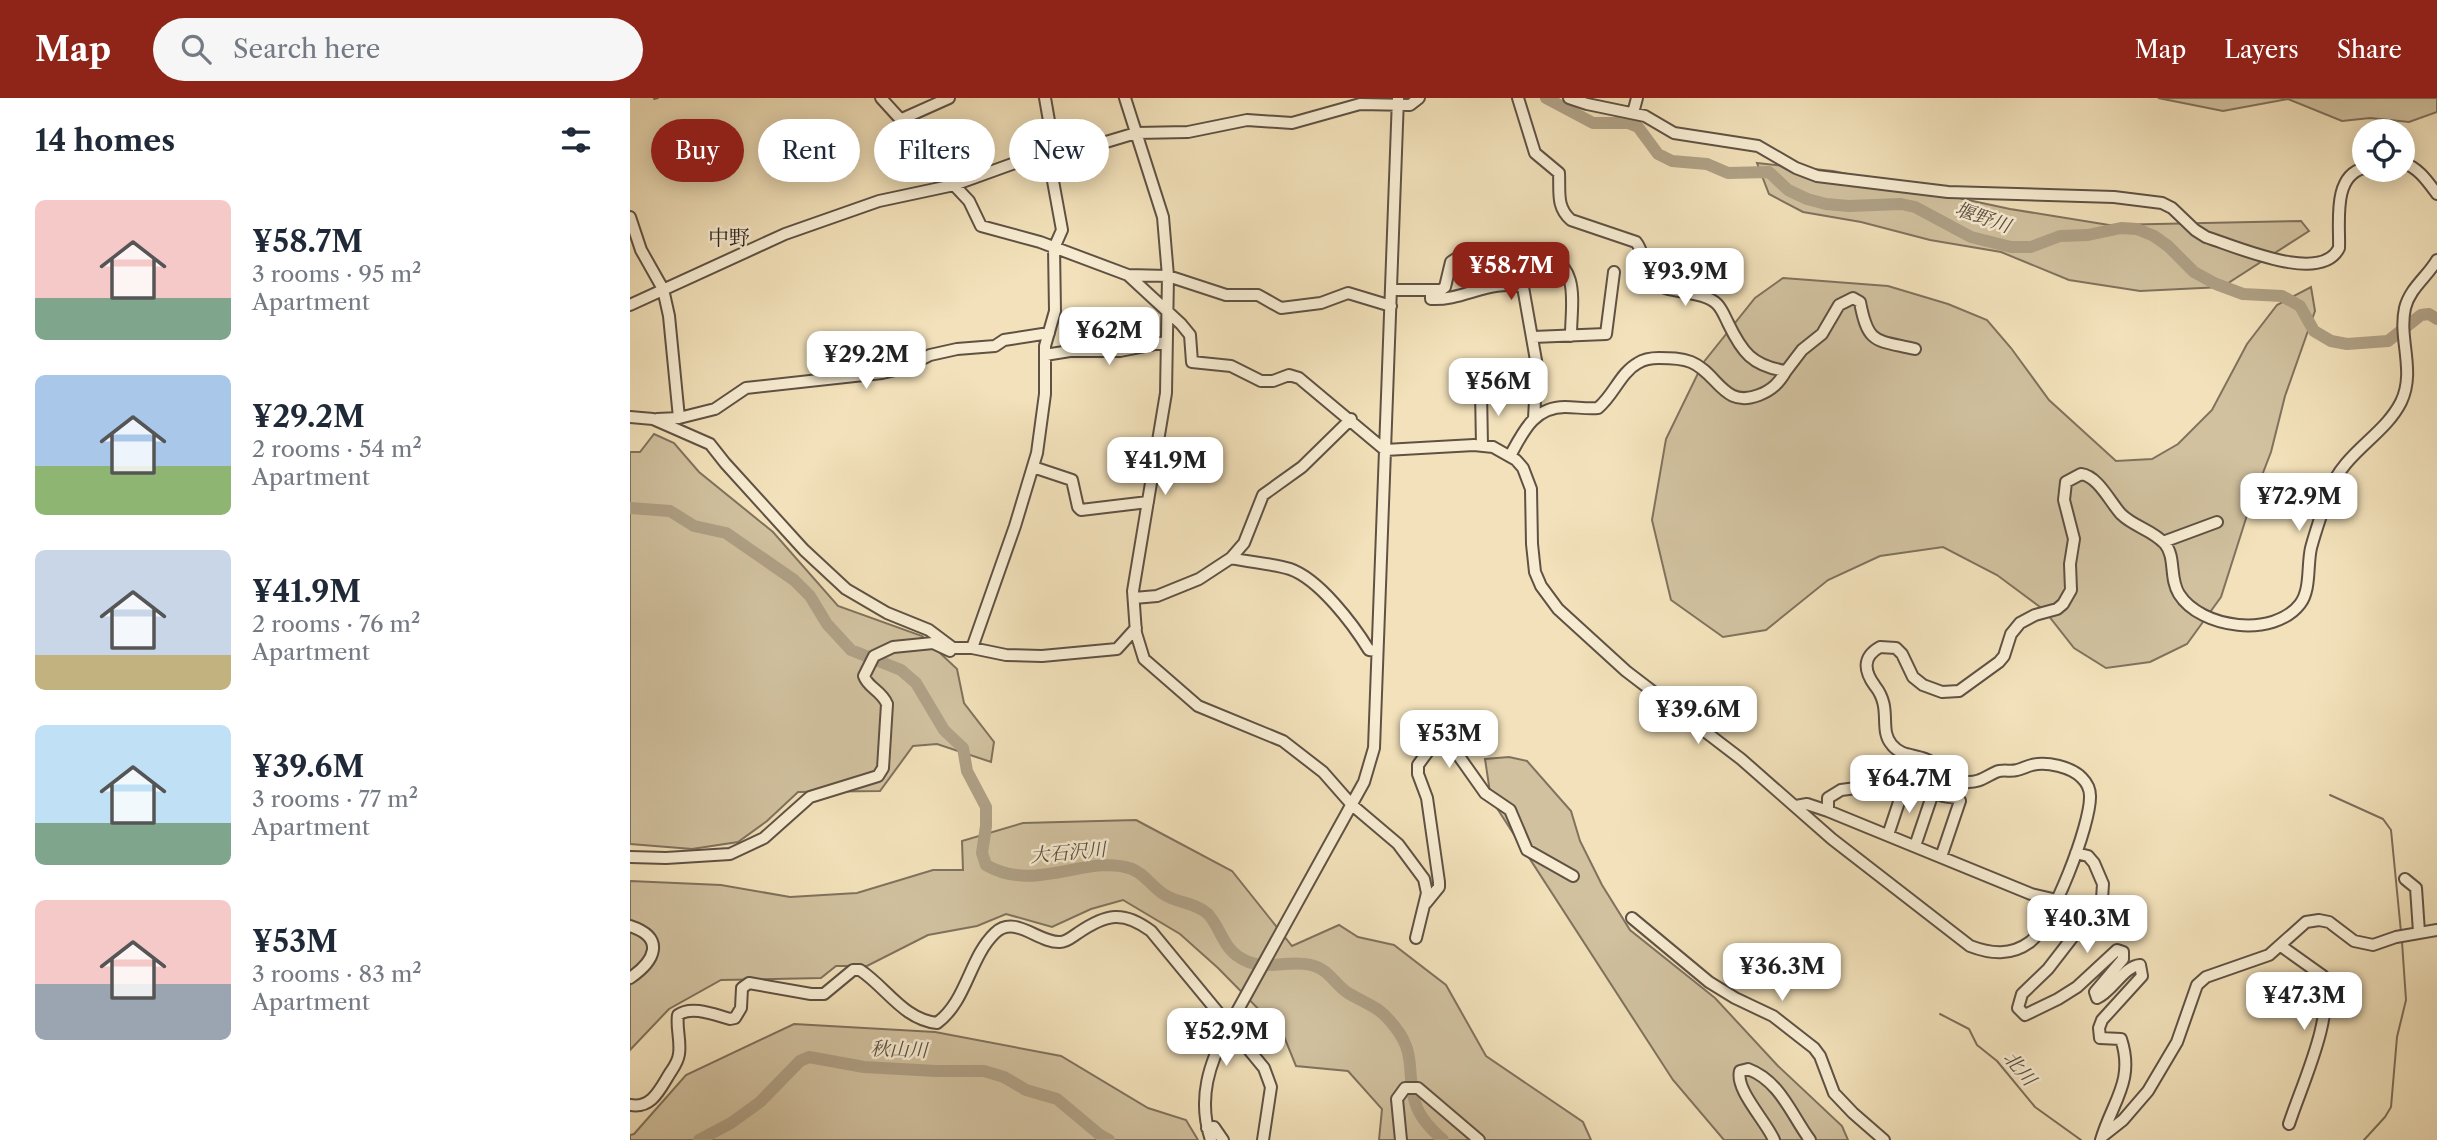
<!DOCTYPE html>
<html lang="en">
<head>
<meta charset="utf-8">
<style>
  :root { --surface:#fff; --page:#f6f6f7; --text:#1f2937; --muted:#747a83; --accent:#8f2418 }
  body { margin:0; font-family:"Libre Caslon Text","Noto Serif JP",serif; background:var(--page); color:var(--text); height:100vh; display:flex; flex-direction:column; font-size:26px; white-space:nowrap }
  * { box-sizing:border-box; margin:0 }
  p { font-size:23px; color:var(--muted) }
  .icon { flex:none; width:38px; height:38px; fill:none; stroke:currentColor; stroke-width:2; stroke-linecap:round; stroke-linejoin:round }
  .map { position:relative; flex:1; overflow:hidden }
  .side { display:flex; flex-direction:column; background:var(--surface); width:630px }
  .side>* { flex:none }
  .guide { position:absolute; left:21px; top:21px; width:665px; height:63px; display:flex; gap:14px }
  .tools { position:absolute; left:1722px; top:21px; display:grid; gap:14px }
  .tools a { display:grid; place-items:center; width:63px; height:63px; border-radius:50%; background:var(--surface); box-shadow:0 4px 18px #0003; font-size:35px }
  .price { position:absolute; translate:-50% -60px; padding:0 16px; border-radius:14px; background:#fff; color:#222; font-size:23px; line-height:46px; filter:drop-shadow(0 2px 4px #0008) }
  .price::after { content:''; position:absolute; left:50%; top:42px; width:21px; height:16px; margin-left:-10px; background:inherit; clip-path:polygon(0 0,100% 0,50% 100%) }
  .price.on { background:var(--accent); color:#fff }
  ul { padding:0; list-style:none }
  li { display:flex; align-items:center; gap:21px; height:175px; padding:0 35px }
  li span { display:grid; place-items:center; flex:none; width:196px; height:140px; border-radius:10px; color:#555 }
  li>.icon { margin-inline-start:auto }
  span .icon { width:84px; height:84px; fill:#fffc; stroke-width:1 }
  li b { font-size:30px }
  h2 { display:flex; justify-content:space-between; align-items:center; height:84px; padding:0 35px; font-size:30px }
  .tag { padding:0 24px; border-radius:32px; background:var(--surface); box-shadow:0 4px 18px #0003; font-size:24px; line-height:63px }
  .tag.on { background:var(--accent); color:#fff }
  header { display:flex; align-items:center; gap:42px; box-sizing:border-box; height:98px; padding:0 35px; background:var(--accent); color:#fff }
  header strong { font-size:33px }
  nav { display:flex; gap:38px; margin-inline-start:auto; font-size:24px }
  .search { width:490px; height:63px; background:var(--page); display:flex; align-items:center; gap:18px; box-sizing:border-box; padding:0 24px; border-radius:38px; color:var(--muted); font-size:26px }
  main { display:flex; flex:1; min-height:0 }
  .map>svg:first-child { display:block }
</style>
</head>
<body>
<header>
<strong>Map</strong>
<div class="search"><svg class="icon" aria-label="search" viewBox="0 0 24 24"><circle cx="10" cy="10" r="6"/><path d="M15 15l6 6"/></svg>Search here</div>
<nav><a>Map</a><a>Layers</a><a>Share</a></nav>
</header>
<main>
<section class="side">
<h2>14 homes<svg class="icon" aria-label="filters" viewBox="0 0 24 24"><path d="M4 7h16M4 17h16"/><circle cx="9" cy="7" r="2"/><circle cx="15" cy="17" r="2"/></svg></h2>
<ul>
<li><span style="background:linear-gradient(#f6c9c9 70%,#7fa58c 0)"><svg class="icon" aria-label="home" viewBox="0 0 24 24"><path d="M3 11l9-7 9 7M6 9v11h12V9"/></svg></span><div><b>¥58.7M</b><p>3 rooms · 95 m²</p><p>Apartment</p></div></li>
<li><span style="background:linear-gradient(#a9c7e8 65%,#8fb573 0)"><svg class="icon" aria-label="home" viewBox="0 0 24 24"><path d="M3 11l9-7 9 7M6 9v11h12V9"/></svg></span><div><b>¥29.2M</b><p>2 rooms · 54 m²</p><p>Apartment</p></div></li>
<li><span style="background:linear-gradient(#c9d6e8 75%,#c2b280 0)"><svg class="icon" aria-label="home" viewBox="0 0 24 24"><path d="M3 11l9-7 9 7M6 9v11h12V9"/></svg></span><div><b>¥41.9M</b><p>2 rooms · 76 m²</p><p>Apartment</p></div></li>
<li><span style="background:linear-gradient(#bfe0f5 70%,#7fa58c 0)"><svg class="icon" aria-label="home" viewBox="0 0 24 24"><path d="M3 11l9-7 9 7M6 9v11h12V9"/></svg></span><div><b>¥39.6M</b><p>3 rooms · 77 m²</p><p>Apartment</p></div></li>
<li><span style="background:linear-gradient(#f6c9c9 60%,#9aa5b1 0)"><svg class="icon" aria-label="home" viewBox="0 0 24 24"><path d="M3 11l9-7 9 7M6 9v11h12V9"/></svg></span><div><b>¥53M</b><p>3 rooms · 83 m²</p><p>Apartment</p></div></li>
</ul>
</section>
<div class="map">
<svg width="1807" height="1042" viewBox="0 0 1807 1042">
  <rect width="100%" height="100%" fill="#f2e1ba"/>
  <filter id="stains"><feTurbulence type="fractalNoise" baseFrequency=".00286" numOctaves="4"/><feColorMatrix values="0 0 0 0 .2 0 0 0 0 .09 0 0 0 0 .02 0 0 0 .5 -.17"/></filter>
  <radialGradient id="worn" r=".72"><stop offset=".6" stop-color="#630" stop-opacity="0"/><stop offset="1" stop-color="#630" stop-opacity=".3"/></radialGradient>
  <path fill="#d1c19f" stroke="#80725e" stroke-width="2" d="M1528,0H1807V14L1779,24L1740,20L1712,23L1658,1L1593,13Z
    M1127,65L1203,73L1380,111L1479,127L1671,123L1679,133L1592,189L1510,193L1439,182L1371,154L1300,142L1231,124L1173,114L1139,96Z
    M1153,180L1258,188L1318,206L1357,222L1381,250L1419,302L1486,363L1522,361L1548,346L1582,312L1617,246L1647,207L1681,189L1685,213L1655,298L1641,354L1619,411L1591,499L1557,546L1520,564L1476,570L1444,550L1414,512L1367,477L1313,449L1250,458L1198,482L1136,532L1093,539L1041,502L1022,422L1036,341L1073,265L1125,200Z
    M24,336L44,345L69,374L143,434L208,508L292,538L327,571L334,605L364,644L361,664L307,646L283,648L250,693L168,694L137,723L108,744L62,751L0,746V354H10Z
    M879,659L897,663L941,713L950,743L972,787L1000,832L1085,900L1148,968L1212,1028L1218,1042H1094L1043,982L861,701L855,661Z
    M506,722L602,773L662,848L709,827L728,839L764,847L816,887L856,958L953,1024L961,1042H749L752,1011L718,973L666,968L653,936L588,870L550,836L493,802L461,811L422,829L376,816L347,828L298,837L237,868H206L191,880L91,882L39,911L0,952V783L91,787L160,799L227,795L303,772H333L332,743L393,725Z
    M164,926L305,934L431,958L518,1010L556,1022L568,1042H0V1037L4,1036L56,977Z"/>
  <g fill="none" stroke-linecap="round" stroke-linejoin="round">
    <path stroke="#7b6e5b" stroke-width="2" d="M24,1L28,0
      M1700,697L1753,721L1761,732L1771,834
      M1310,916L1339,931L1347,947L1367,963L1405,1009L1451,1042
      M1734,1042L1755,1019L1761,1009L1767,939L1776,902L1772,844"/>
    <path stroke="#afa085" stroke-width="12" d="M916,0L963,25H998L1008,29L1028,56L1042,63L1077,66L1098,75L1139,74L1158,92L1177,101L1196,106L1219,108L1271,106L1285,109L1341,139L1381,149H1401L1430,138L1458,137L1491,130L1507,131L1524,138L1538,148L1564,174L1586,186L1613,196L1652,198L1670,208L1684,233L1701,243L1717,246L1758,243L1791,217L1799,216L1807,221
      M0,410L40,413L64,428L96,435L164,482L180,498L197,526L221,552L271,572L286,585L314,632L333,650L337,673L356,709V728L352,755L356,767C405,796 458,755 502,771C515,776 522,789 535,797C548,805 566,805 578,816C590,829 593,849 609,859C632,875 657,861 681,867C699,871 704,886 718,895C740,908 748,907 765,929C787,957 776,974 785,1004C789,1019 801,1031 813,1042
      M69,1042L101,1025L130,1004L170,963L179,959L234,969L306,973H354L374,979L396,992L427,1001L470,1037L479,1042"/>
    <defs>
      <path id="minor" d="M251,0L302,56L324,87L339,103L351,128L410,144L498,177L551,226L560,237L562,264L601,268L631,283H643L659,277L669,280L755,352L844,347L863,349L886,362L893,370L901,391L902,446L905,474L911,488L928,511L996,573L1111,661L1202,741L1340,848C1361,856 1381,858 1400,844C1422,827 1461,726 1460,698C1460,691 1457,685 1452,680C1442,669 1416,663 1402,667C1397,668 1392,671 1387,672C1380,674 1373,671 1366,674C1355,679 1349,685 1336,684C1321,681 1310,666 1295,661C1283,656 1271,658 1262,647C1248,631 1263,611 1245,588C1234,573 1232,559 1250,549L1266,550L1272,556L1283,579L1293,587L1312,594L1329,593L1369,564L1374,558L1381,536L1390,525L1405,517L1427,511L1433,506L1441,492L1440,466L1444,441L1434,402L1436,384L1451,376C1468,378 1480,404 1491,416C1504,429 1523,432 1535,446C1546,459 1539,480 1549,496C1571,531 1644,540 1670,506C1681,492 1677,467 1681,450C1686,431 1693,412 1699,394C1714,354 1754,338 1771,304C1786,273 1768,241 1775,210C1780,190 1797,179 1807,162
        M495,0L533,119L538,178L536,295L503,493L506,535L514,561L568,608L653,643L693,674L722,707L768,746L794,781L797,795L786,840
        M888,0L905,55L929,75C930,94 926,109 941,122L1006,144C1015,155 1013,172 1023,183C1036,197 1072,191 1087,206C1092,211 1095,219 1098,225C1112,254 1122,268 1156,273L1172,252L1192,236L1209,207L1223,200L1230,204C1238,247 1246,242 1285,251
        M939,0L957,6L1015,18L1044,35L1128,48L1166,70L1187,78L1318,94L1484,99L1532,105L1542,110L1565,132L1576,139C1605,148 1691,187 1709,150C1710,125 1702,78 1734,70
        M1003,15L1007,0
        M272,21L319,0
        M1773,65C1788,69 1798,84 1807,96
        M0,119L11,152L33,191L39,218L49,320L27,321
        M498,177L538,178L596,197H628L651,210L691,205L718,195L761,208
        M762,192H811L815,189L821,164L830,158L914,156C951,169 941,205 941,238
        M801,192V201C833,203 861,180 893,189L907,268L904,320
        M0,207L155,136L249,103L324,87L396,61H419L506,35L558,34L617,22L662,25L730,6L780,7L789,0
        M903,239L976,236L984,174
        M415,257L440,253H490L536,244
        M851,292L852,348
        M0,319L23,321L80,346L95,365L174,452L216,491L257,515L299,532L323,550H342L376,557L412,558L487,551L506,530
        M49,320L85,311L116,290L252,275L274,270L300,257L327,251L365,248L374,242L419,235
        M880,358C893,334 904,309 935,309C946,309 957,311 968,310C984,297 990,275 1008,265C1014,261 1021,260 1029,260C1040,260 1051,260 1061,264C1088,275 1093,311 1129,297C1142,292 1149,285 1156,273
        M403,369L442,382L448,409L451,412L518,404
        M1533,444L1587,424
        M601,460C618,464 645,466 660,471C689,481 723,526 739,552L747,553
        M504,500L527,498L569,481L601,460L614,445L633,397L672,369L721,321
        M342,550L385,428L407,355L415,296V248L425,213L424,150L432,132L419,61L422,40L415,0
        M1166,708L1177,706L1198,713L1401,796L1427,802
        M1198,713V700L1211,692L1287,682C1308,693 1300,698 1328,700L1330,703L1311,759
        M1258,737L1276,683
        M1285,748L1303,695
        M1446,755L1458,758L1464,765L1473,786L1472,801L1418,871L1392,896L1388,910L1395,917L1428,901L1447,889L1487,852L1493,854V861L1465,894L1467,900C1482,894 1494,868 1510,867L1512,878L1472,922L1469,930L1470,940L1491,941C1505,983 1482,1004 1471,1042
        M0,759L36,760L100,756L134,740L180,699L248,678L253,670L257,606C251,592 238,590 234,578L244,558L263,549L303,545L320,553
        M1775,781L1786,790L1789,834
        M796,805L809,789V784L797,700L788,676V667L799,652L808,649H818L826,654L855,695L880,712L897,752L943,778
        M1002,820L1079,884L1105,900L1143,918L1184,950L1190,958L1204,995L1223,1015L1254,1042
        M0,828C36,840 25,863 0,880
        M1651,848L1693,878C1705,918 1672,986 1659,1026
        M0,1007C22,1011 30,991 40,975C44,969 48,964 49,956C51,942 46,930 48,917C62,907 85,917 100,921L105,920L111,910L112,890L119,885L181,896H194L223,872H230C257,890 273,921 307,925C337,903 339,860 365,835C385,816 408,845 430,844C437,844 443,838 448,835C476,816 493,812 521,833L634,970L641,989L633,1042
        M577,1030L584,1029L593,1042
        M1474,1037L1493,1022L1518,993L1547,944L1567,887L1576,879L1639,857L1676,824L1689,822L1699,824L1724,843L1743,847L1766,839L1807,832
        M581,1042C567,1001 579,965 599,928L734,684L744,650L768,0
        M771,1042L767,1001L775,990H788L849,1042
        M1144,1042C1136,1023 1105,992 1110,973L1118,971C1150,983 1161,1016 1180,1042"/>
    </defs>
    <use href="#minor" stroke="#5f5244" stroke-width="14"/>
    <use href="#minor" stroke="#f7ecd2" stroke-width="10"/>
  </g>
  <g text-anchor="middle" stroke-width="5" stroke-linejoin="round" paint-order="stroke">
    <g font-size="19" font-style="italic" fill="#5b4e41" stroke="#f7ecd2">
      <text transform="translate(1353 119) rotate(19)" y="7">堰野川</text>
      <text transform="translate(438 754) rotate(-5)" y="7">大石沢川</text>
      <text transform="translate(269 951) rotate(2)" y="7">秋山川</text>
      <text transform="translate(1390 970) rotate(50)" y="7">北川</text>
    </g>
    <g font-size="21" fill="#2e221d" stroke="#f7ecd2">
      <text x="99" y="147">中野</text>
    </g>
  </g>
  <rect width="100%" height="100%" filter="url(#stains)"/>
  <rect width="100%" height="100%" fill="url(#worn)"/>
</svg>
<div class="tools">
<a><svg class="icon" aria-label="locate" viewBox="0 0 24 24"><circle cx="12" cy="12" r="6"/><path d="M12 2v4M12 18v4M2 12h4M18 12h4"/></svg></a>
</div>
<b class="price on" style="left:881px;top:204px">¥58.7M</b>
<b class="price" style="left:1055px;top:210px">¥93.9M</b>
<b class="price" style="left:479px;top:269px">¥62M</b>
<b class="price" style="left:236px;top:293px">¥29.2M</b>
<b class="price" style="left:868px;top:320px">¥56M</b>
<b class="price" style="left:535px;top:399px">¥41.9M</b>
<b class="price" style="left:1669px;top:435px">¥72.9M</b>
<b class="price" style="left:1068px;top:648px">¥39.6M</b>
<b class="price" style="left:819px;top:672px">¥53M</b>
<b class="price" style="left:1279px;top:717px">¥64.7M</b>
<b class="price" style="left:1457px;top:857px">¥40.3M</b>
<b class="price" style="left:1152px;top:905px">¥36.3M</b>
<b class="price" style="left:1674px;top:934px">¥47.3M</b>
<b class="price" style="left:596px;top:970px">¥52.9M</b>
<div class="guide">
<a class="tag on">Buy</a>
<a class="tag">Rent</a>
<a class="tag">Filters</a>
<a class="tag">New</a>
</div>
</div>
</main>
</body>
</html>
